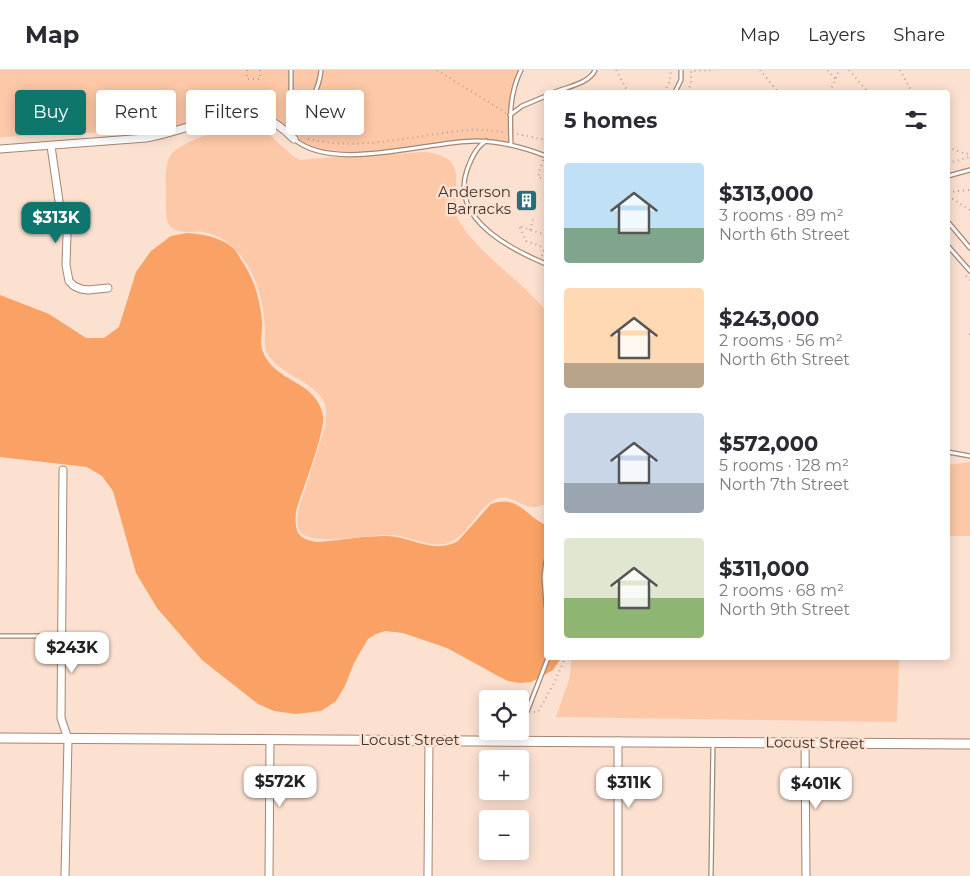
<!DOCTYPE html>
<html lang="en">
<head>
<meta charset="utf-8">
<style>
  :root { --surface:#fff; --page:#f7f7f7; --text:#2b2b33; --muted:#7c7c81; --line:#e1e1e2; --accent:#0f766e }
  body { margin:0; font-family:Montserrat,sans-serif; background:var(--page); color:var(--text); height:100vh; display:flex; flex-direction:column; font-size:19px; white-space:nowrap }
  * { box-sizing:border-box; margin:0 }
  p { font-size:16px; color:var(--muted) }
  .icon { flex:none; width:28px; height:28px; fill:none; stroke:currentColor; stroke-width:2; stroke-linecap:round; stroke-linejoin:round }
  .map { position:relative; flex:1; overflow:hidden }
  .drawer { position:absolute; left:544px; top:20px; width:406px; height:570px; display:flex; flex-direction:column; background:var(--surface); border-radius:5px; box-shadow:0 2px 12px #0003 }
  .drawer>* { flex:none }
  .guide { position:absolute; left:15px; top:20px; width:454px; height:45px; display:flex; gap:10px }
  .buttons { position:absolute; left:479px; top:620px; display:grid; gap:10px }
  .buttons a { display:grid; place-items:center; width:50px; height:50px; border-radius:5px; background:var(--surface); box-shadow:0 2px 12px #0003; font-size:25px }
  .price { position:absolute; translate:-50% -42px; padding:0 11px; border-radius:10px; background:#fff; color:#222; font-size:16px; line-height:32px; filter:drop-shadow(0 1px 2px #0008) }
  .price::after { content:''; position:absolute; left:50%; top:30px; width:15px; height:11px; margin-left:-8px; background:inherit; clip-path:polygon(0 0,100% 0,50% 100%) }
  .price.on { background:var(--accent); color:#fff }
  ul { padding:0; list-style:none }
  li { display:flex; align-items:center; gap:15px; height:125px; padding:0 20px }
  li span { display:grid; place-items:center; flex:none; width:140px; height:100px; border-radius:5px; color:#555 }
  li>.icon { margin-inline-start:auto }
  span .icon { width:60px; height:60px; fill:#fffc; stroke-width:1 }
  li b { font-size:21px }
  h2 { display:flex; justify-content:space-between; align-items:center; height:60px; padding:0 20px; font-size:21px }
  .pill { padding:0 18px; border-radius:5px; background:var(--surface); box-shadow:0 2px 12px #0003; font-size:18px; line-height:45px }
  .pill.on { background:var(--accent); color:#fff }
  header { display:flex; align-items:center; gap:30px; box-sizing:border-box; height:70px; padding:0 25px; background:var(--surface); border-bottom:1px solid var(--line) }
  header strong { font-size:24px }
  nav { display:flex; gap:28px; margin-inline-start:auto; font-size:18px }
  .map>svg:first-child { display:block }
</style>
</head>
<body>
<header>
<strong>Map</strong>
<nav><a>Map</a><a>Layers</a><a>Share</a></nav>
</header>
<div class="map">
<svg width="970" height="806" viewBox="0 0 970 806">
  <rect width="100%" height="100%" fill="#fce1d1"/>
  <path fill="#fcc8a7" d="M0,0H521L511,27V74L476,71L373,84L319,82L301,76L278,56L245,42L187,57L72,64L0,67Z
    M243,57L255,59L269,64L294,87L301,90L331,87L365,86L424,82C479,87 443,127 460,153C481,186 521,210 546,241V433C526,447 515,421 496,429C476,438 469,466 448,473C428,479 408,464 388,465C369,465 320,474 304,465C296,461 297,450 298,441L326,354C326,347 327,339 324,332C315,311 280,306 267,283C264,276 265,268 265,261C264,234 258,207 241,186C232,174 219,165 204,162C194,160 179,165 171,157C164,150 166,136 166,127C166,115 164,97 170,86C180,71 225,58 243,57Z
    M970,392V466H948V395Z
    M572,588H899L897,652L556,647L569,610Z"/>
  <path fill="#faa265" d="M187,163C202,164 221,167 233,178C237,181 239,187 242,191C254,209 260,229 262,251C263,260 259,273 263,282C275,313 317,310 323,346C326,360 301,424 296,441C294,462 298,470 319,472C341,470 364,466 386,466C411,466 433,485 458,471L491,434C518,424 525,446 546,455V588H561L553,600L531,612L520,613L508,611L498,606L447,578L403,563L385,561L376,564L368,569L354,593L345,616L336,631L321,641L296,644L274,641L258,634L202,590L157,538L136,503L113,421L102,406L87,397L0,387V225L49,244L86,268H104L119,257L136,202L151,181L171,166Z"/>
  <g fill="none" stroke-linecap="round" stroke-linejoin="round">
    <defs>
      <path id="service" d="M291,0V42L294,69C333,103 428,71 476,71C501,71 523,77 546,86
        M555,22C567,17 590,13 595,0
        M675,22L681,10V0
        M510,45L522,36L546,26
        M293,56C306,39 319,23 321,0
        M486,71C476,77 471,89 467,100C450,148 510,179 546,194
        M511,74C510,48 509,24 521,0
        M948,106L970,100
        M948,152L970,178
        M948,176L970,201
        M948,382L970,386
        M546,491L544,507L546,536
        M0,566H61
        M519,669L525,647L548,588
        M711,806L713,675"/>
      <path id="minor" d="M51,76L59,131L67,164L66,195L69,211L74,216L81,219L88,220L108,218
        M0,79L146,68C168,64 188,57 210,50C221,47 232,41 244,42C263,43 281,56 294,69
        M63,400L61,648L68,669L65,806
        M618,671V806
        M805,673L806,806
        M269,806L270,670
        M428,806L429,670"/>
      <path id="tertiary" d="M0,668L970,674"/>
    </defs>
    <use href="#service" stroke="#a48673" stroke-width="5.5"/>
    <use href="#minor" stroke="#a48673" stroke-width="9"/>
    <use href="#tertiary" stroke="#a48673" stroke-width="11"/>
    <path stroke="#b7a194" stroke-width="2" stroke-dasharray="1 4" stroke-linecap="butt" d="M247,0V9H260V0
      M437,0L506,43
      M616,0L628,22
      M760,0L778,22
      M828,0L835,9
      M849,0L868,22
      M900,0L912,22
      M664,22L670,11L671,0
      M688,22L691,13V1L715,0
      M830,22L839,0
      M517,64L546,70
      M308,69C362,82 417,64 470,60C481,59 493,61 505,62
      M948,77L963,83L970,84
      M543,90L538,107L546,110
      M948,93L970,87
      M948,122L970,120
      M948,126L970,140
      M530,160L534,147
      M546,165L519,156L526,171L546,178
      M542,186L546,172
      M966,206L970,210
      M970,264L969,265L970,267
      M534,642H538L555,611L565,588"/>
    <use href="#service" stroke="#fff" stroke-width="3"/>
    <use href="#minor" stroke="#fff" stroke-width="7"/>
    <use href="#tertiary" stroke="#fff" stroke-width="9"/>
  </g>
  <defs>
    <symbol id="building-square" viewBox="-11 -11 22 22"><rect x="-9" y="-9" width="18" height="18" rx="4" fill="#277078" stroke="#fce1d1"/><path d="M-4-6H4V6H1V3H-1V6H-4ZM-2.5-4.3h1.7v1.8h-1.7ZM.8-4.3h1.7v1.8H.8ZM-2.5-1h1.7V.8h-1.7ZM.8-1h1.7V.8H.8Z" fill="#fff"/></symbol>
  </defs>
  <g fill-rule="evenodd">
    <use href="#building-square" x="514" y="118" width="25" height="25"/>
  </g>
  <g text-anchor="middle" stroke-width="5" stroke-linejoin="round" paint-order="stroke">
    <g font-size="15" fill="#41342c" stroke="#fce1d1" text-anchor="end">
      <text x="511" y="127">Anderson<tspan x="511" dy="17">Barracks</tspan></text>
    </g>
    <g font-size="15" fill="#41342c" stroke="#fce1d1">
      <text x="410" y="675">Locust Street</text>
      <text transform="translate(815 673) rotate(1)" y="5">Locust Street</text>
    </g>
  </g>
</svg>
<div class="buttons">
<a><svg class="icon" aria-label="locate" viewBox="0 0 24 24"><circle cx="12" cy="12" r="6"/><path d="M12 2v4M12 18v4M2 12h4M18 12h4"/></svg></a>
<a>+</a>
<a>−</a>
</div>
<b class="price on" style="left:56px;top:174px">$313K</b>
<b class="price" style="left:72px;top:604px">$243K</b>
<b class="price" style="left:280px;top:738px">$572K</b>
<b class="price" style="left:629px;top:739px">$311K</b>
<b class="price" style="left:816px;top:740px">$401K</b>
<div class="guide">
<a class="pill on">Buy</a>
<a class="pill">Rent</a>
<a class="pill">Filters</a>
<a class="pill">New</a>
</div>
<section class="drawer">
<h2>5 homes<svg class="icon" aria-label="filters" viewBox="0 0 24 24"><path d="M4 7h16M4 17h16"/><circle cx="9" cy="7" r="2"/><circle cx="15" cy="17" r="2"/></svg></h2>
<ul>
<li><span style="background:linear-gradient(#bfe0f5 65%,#7fa58c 0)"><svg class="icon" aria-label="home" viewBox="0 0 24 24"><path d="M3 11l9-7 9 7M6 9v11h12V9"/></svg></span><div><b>$313,000</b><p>3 rooms · 89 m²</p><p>North 6th Street</p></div></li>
<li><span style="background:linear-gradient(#ffd9b3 75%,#b9a48a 0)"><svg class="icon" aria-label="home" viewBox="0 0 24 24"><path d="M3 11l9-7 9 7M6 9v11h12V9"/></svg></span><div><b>$243,000</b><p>2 rooms · 56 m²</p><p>North 6th Street</p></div></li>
<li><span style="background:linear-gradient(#c9d6e8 70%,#9aa5b1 0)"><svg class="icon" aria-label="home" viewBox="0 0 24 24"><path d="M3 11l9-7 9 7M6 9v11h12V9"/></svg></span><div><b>$572,000</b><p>5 rooms · 128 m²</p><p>North 7th Street</p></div></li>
<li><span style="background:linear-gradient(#dfe7d0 60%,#8fb573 0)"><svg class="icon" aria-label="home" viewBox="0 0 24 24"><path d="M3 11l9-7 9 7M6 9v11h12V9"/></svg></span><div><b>$311,000</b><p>2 rooms · 68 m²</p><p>North 9th Street</p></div></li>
</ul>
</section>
</div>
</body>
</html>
